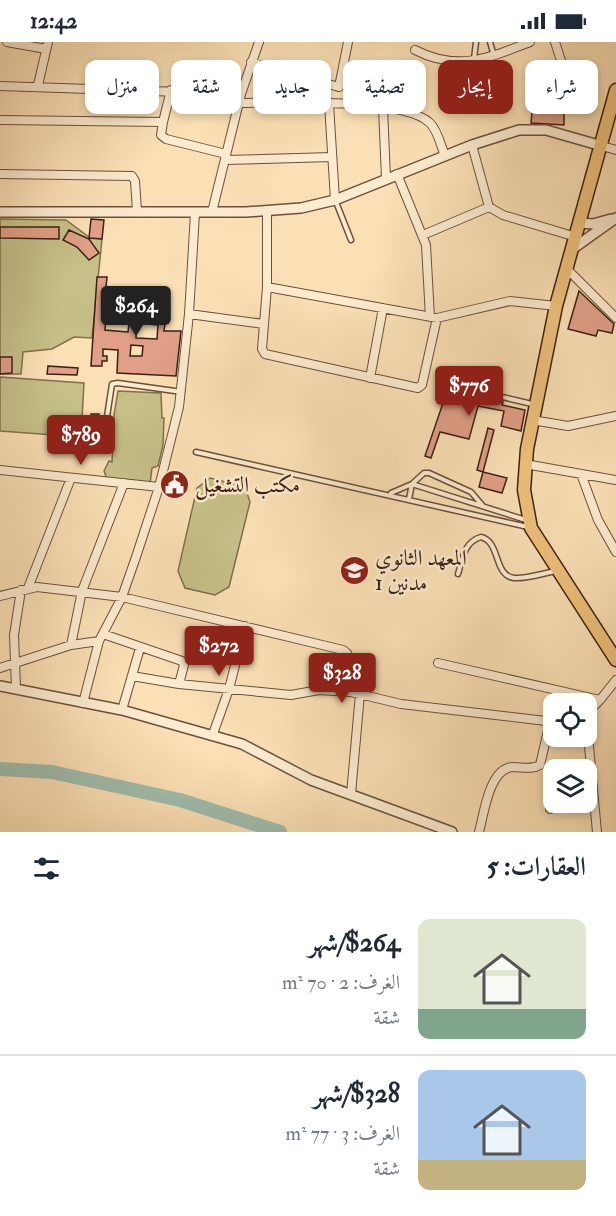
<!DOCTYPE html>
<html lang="ar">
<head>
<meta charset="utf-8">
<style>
  :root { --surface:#fff; --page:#f2f2f3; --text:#1f2937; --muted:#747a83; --line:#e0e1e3; --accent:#8f2418 }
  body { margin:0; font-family:"IM FELL Double Pica",Amiri,serif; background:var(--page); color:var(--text); direction:rtl; height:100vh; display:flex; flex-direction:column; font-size:22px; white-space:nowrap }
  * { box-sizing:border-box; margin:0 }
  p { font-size:20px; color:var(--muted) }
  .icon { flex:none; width:33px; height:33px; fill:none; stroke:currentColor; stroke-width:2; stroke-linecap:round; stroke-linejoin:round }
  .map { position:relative; height:790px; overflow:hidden; direction:ltr }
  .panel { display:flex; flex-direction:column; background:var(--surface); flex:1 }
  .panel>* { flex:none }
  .hud { position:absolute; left:18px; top:18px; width:580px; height:54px; direction:rtl; display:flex; gap:12px }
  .fabs { position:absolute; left:543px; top:651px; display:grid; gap:12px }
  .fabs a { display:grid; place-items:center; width:54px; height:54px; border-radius:12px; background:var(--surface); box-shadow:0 3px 9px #0003; font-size:30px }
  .price { position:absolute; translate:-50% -51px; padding:0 14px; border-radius:6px; background:var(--accent); color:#fff; font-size:20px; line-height:39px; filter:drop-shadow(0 2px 3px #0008) }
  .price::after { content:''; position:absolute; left:50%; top:36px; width:18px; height:14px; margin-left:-9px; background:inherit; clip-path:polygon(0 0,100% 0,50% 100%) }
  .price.current { background:#222; color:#fff }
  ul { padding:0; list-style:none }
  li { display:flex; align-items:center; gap:18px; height:150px; padding:0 30px }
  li+li { border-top:2px solid var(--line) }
  li span { display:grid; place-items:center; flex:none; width:168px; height:120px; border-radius:12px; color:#555 }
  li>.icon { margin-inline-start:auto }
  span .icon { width:72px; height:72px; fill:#fffc; stroke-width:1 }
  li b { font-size:26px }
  h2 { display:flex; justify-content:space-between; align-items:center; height:72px; padding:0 30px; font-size:26px }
  .chip { padding:0 21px; border-radius:12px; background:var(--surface); box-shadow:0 3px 9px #0003; font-size:21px; line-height:54px }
  .chip.current { background:var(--accent); color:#fff }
  .status { display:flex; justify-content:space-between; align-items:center; height:42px; padding:0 30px; background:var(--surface); direction:ltr }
  .status svg { height:16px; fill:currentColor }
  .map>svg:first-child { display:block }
</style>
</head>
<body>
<div class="status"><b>12:42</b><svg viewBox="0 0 49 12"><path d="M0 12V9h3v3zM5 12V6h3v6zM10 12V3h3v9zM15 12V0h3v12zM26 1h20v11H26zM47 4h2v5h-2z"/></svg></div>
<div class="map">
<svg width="616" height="790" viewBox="0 0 616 790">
  <rect width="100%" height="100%" fill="#fbe0b5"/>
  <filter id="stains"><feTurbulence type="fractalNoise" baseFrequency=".00333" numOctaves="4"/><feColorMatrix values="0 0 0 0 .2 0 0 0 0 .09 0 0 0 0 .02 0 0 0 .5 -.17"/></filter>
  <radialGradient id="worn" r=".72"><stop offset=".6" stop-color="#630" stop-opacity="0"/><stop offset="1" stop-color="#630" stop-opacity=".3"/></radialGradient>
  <path fill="#c6c088" stroke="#80704e" stroke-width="1.5" d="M0,177L66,178L89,195L102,197L92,296L74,295L52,307L23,310L21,332H0Z
    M0,335L84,341L81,395L0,389Z
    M118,349L161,351L162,376H164L163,403L158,424L152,426L150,442L107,437L104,429L109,419L112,420L114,373Z
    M210,436L245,445L250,460L229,545L215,553L185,546L178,529L197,446Z"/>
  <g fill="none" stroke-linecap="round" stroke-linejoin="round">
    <path stroke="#9fbdad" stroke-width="14" d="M0,727L52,730L180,758L280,790"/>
  </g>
  <path fill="#e09f86" stroke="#3b2015" stroke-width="1.5" fill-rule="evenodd" d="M532,70L564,71V83L531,81Z
    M91,177L104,178L102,197L89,196Z
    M0,185H59V197L0,196Z
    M69,188L89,197L99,211L89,218L77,205L63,198Z
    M97,235H107L106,245H109L105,288L128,290L132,256L168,260L164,289H181L176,334L117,331L118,308L103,307V314H107V319H102V324H91ZM137,281L158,283L157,297L136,296ZM131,303L143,304L142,314H130Z
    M579,249L614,282L612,291L598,288L596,294L568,287Z
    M0,315H12V331L0,332Z
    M48,324L78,326L77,333L47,332Z
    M447,349L503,360L502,363L525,368L521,389L501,384L504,369L478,364L469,397L440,390L431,416L425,414Z
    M91,372H99L96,403L89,402Z
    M488,386L494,388L483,430L507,436L502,451L479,445L483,430L477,428Z"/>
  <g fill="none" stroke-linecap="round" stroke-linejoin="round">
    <defs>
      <path id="service" d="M490,0L494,14
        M474,17L476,0
        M336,160L351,198
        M460,345L532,362
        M102,407L112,342L118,341L182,350
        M196,410L528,485
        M412,442L526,478
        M391,451L412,442L424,431H429L471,450L483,464
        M409,457L412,442
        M458,532C463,516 464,500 481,495C501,500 493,533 514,536C527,537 544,531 556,529"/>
      <path id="minor" d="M7,0L46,7
        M415,8C458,30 489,16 530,0
        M251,20L339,45L348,0
        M38,43L48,0
        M0,44L241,52
        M545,58C557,54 564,51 567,37L555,0
        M239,61C279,61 403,55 430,81C438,89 441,104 445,114
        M329,62L335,158
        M383,66L386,136
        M0,78L163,80L171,48
        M163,80L161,93L166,97L226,112
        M472,103L489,165L503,173L576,195
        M602,104L616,108
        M225,118L332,115
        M0,132L132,134L135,139L137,169
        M397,132L426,203L430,275
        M267,168V245L437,276L510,259L556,264
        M212,170L241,52L259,0
        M423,193L489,165
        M567,227L616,276
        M189,272L264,282L267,245
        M264,282L262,307L265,312L418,346L422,343L437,276
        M370,336L383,266
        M532,378L568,384L616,374
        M525,422L616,438
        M0,428L159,445
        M581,432L598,478L616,510
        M28,546L71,436
        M0,554L37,545L122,555L343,608L347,611L351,650
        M103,592L182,619L184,623L179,642
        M71,603L82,549L124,441
        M438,621L600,658L616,638
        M0,626L71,603L99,599
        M132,634L179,642L291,653L319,648L351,650L401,662L554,680
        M16,646L14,593L21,548
        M83,661L99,599L122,555L136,515L159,445L179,365L189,272L195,171
        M122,668L140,606
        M213,692L229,647L245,584
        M351,752L360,652
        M550,767L556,760
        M479,790C484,772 489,727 512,725C522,725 532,728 540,723L550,680
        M597,790L586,672L600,658"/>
      <path id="tertiary" d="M0,170H246L301,166L335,158L472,103L519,88H546L602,104
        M581,181L593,182L611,177
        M571,208L616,176
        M0,644L122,668L242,702L311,738L452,790"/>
      <path id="primary" d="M616,48L556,264L527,407L524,448L531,486L616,618"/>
    </defs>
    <use href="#service" stroke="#6b503d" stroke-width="7"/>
    <use href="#minor" stroke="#6b503d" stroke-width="10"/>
    <use href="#tertiary" stroke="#6b503d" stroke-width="12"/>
    <use href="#primary" stroke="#3b2015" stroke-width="15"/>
    <use href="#service" stroke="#fcebcf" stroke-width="4"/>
    <use href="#minor" stroke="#fcebcf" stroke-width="8"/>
    <use href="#tertiary" stroke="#fcebcf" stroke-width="9"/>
    <use href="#primary" stroke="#eec07a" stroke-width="12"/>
  </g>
  <defs>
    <symbol id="civic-disc" viewBox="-11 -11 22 22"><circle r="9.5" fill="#8f2418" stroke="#fcebcf"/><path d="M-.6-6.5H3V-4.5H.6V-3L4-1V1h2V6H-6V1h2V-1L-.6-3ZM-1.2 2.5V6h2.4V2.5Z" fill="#fff"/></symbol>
    <symbol id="school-disc" viewBox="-11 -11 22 22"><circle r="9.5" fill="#8f2418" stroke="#fcebcf"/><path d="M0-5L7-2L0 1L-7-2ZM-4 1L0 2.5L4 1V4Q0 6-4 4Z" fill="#fff"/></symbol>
  </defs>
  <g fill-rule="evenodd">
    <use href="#civic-disc" x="158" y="426" width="33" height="33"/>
    <use href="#school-disc" x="338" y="512" width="33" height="33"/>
  </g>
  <g text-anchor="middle" stroke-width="5" stroke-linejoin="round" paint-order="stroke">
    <g font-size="22" fill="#3b2015" stroke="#fcebcf" text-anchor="start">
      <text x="195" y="450">مكتب التشغيل</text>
      <text x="375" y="523">المعهد الثانوي<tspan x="375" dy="25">مدنين 1</tspan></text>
    </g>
  </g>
  <rect width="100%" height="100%" filter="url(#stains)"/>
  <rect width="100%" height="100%" fill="url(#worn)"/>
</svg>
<div class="fabs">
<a><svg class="icon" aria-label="locate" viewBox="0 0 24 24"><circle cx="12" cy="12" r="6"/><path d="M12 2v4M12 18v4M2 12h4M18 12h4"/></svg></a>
<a><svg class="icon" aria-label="layers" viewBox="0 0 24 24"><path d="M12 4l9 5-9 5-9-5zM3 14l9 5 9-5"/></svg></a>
</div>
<b class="price current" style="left:136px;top:295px">$264</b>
<b class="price" style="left:469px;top:375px">$776</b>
<b class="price" style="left:81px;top:424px">$789</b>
<b class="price" style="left:219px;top:635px">$272</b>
<b class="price" style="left:342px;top:662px">$328</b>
<div class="hud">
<a class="chip">شراء</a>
<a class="chip current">إيجار</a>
<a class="chip">تصفية</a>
<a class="chip">جديد</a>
<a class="chip">شقة</a>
<a class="chip">منزل</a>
</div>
</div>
<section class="panel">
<h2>العقارات: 5<svg class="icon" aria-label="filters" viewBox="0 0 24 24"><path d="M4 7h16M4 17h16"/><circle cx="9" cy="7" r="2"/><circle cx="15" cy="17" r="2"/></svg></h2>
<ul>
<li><span style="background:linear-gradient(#dfe7d0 75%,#7fa58c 0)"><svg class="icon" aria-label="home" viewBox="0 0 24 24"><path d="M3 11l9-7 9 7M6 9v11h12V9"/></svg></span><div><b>$264/شهر</b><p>الغرف: 2 · 70 m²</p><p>شقة</p></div></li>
<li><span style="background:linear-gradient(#a9c7e8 75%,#c2b280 0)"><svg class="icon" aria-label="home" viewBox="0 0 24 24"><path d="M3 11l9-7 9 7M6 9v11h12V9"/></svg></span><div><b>$328/شهر</b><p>الغرف: 3 · 77 m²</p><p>شقة</p></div></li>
</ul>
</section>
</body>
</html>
